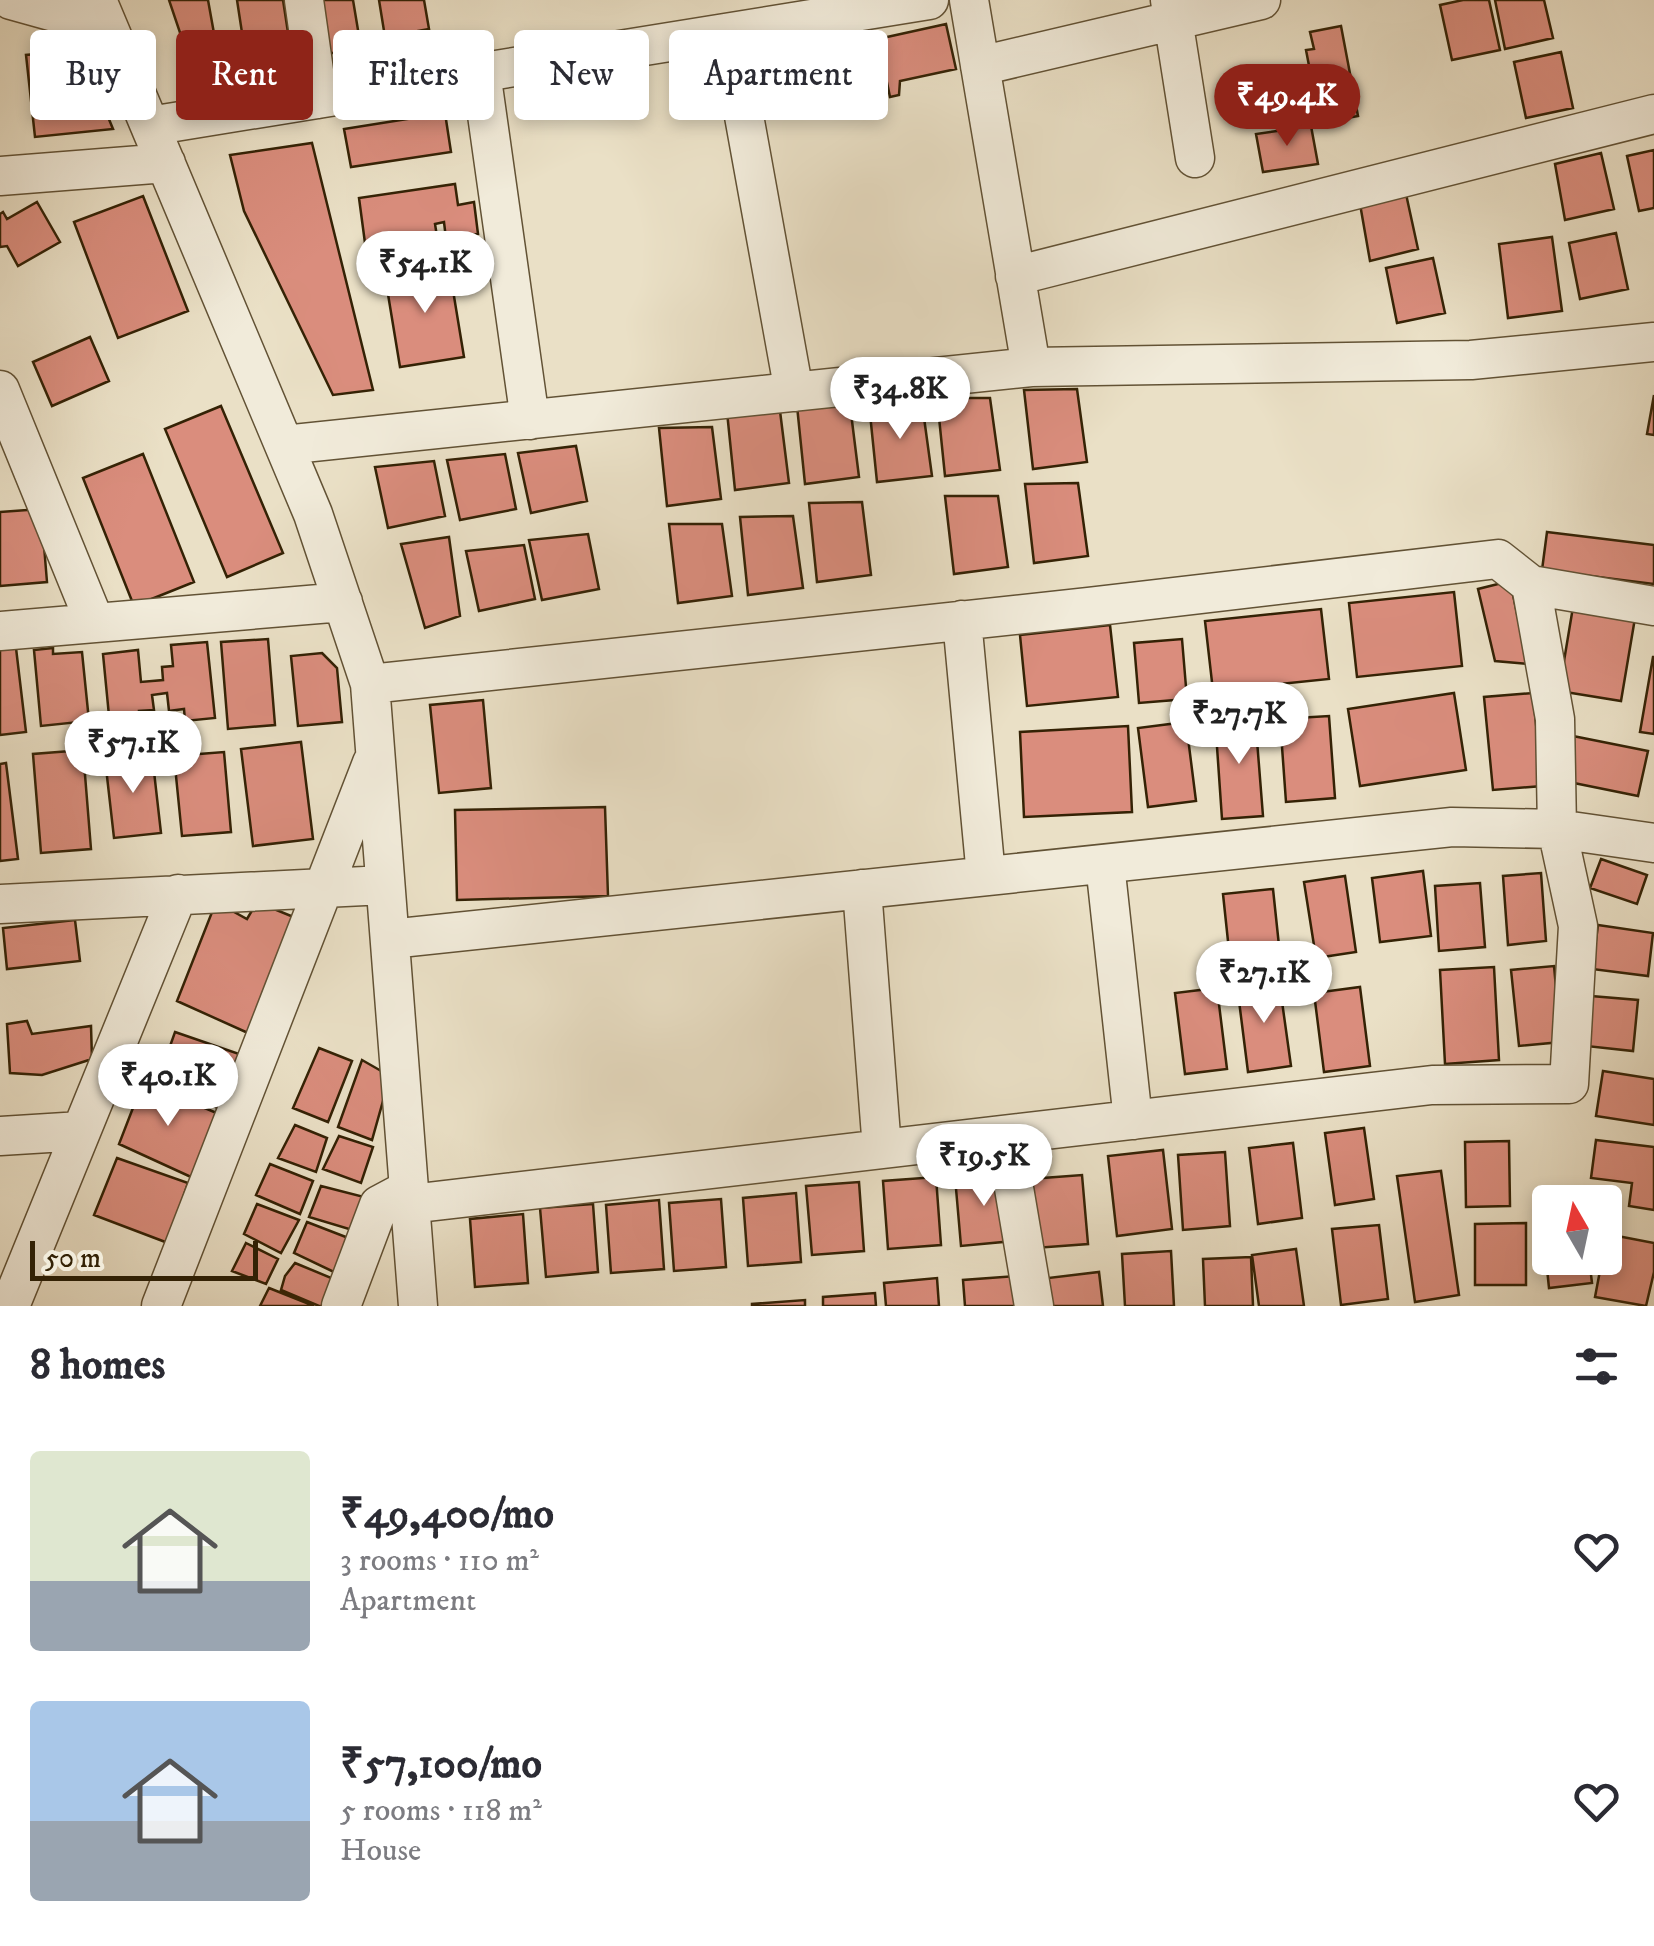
<!DOCTYPE html>
<html lang="en">
<head>
<meta charset="utf-8">
<style>
  :root { --surface:#fff; --page:#f2f2f3; --text:#2b2b33; --muted:#7c7c81; --accent:#8f2418 }
  body { margin:0; font-family:"IM FELL DW Pica",serif; background:var(--page); color:var(--text); height:100vh; display:flex; flex-direction:column; font-size:38px; white-space:nowrap }
  * { box-sizing:border-box; margin:0 }
  p { font-size:32px; color:var(--muted) }
  .icon { flex:none; width:55px; height:55px; fill:none; stroke:currentColor; stroke-width:2; stroke-linecap:round; stroke-linejoin:round }
  .map { position:relative; height:1306px; overflow:hidden }
  .details { display:flex; flex-direction:column; background:var(--surface); flex:1 }
  .details>* { flex:none }
  .hud { position:absolute; left:30px; top:30px; width:1000px; height:90px; display:flex; gap:20px }
  .needle { width:65px; rotate:351deg }
  .fabs { position:absolute; left:1532px; top:1185px; display:grid; gap:20px }
  .fabs a { display:grid; place-items:center; width:90px; height:90px; border-radius:10px; background:var(--surface); box-shadow:0 5px 15px #0003; font-size:50px }
  .scale { position:absolute; left:30px; bottom:25px; width:228px; box-sizing:border-box; padding-left:10px; border:5px solid #342205; border-top:0; font-size:28px; line-height:35px; white-space:nowrap; color:#342205; -webkit-text-stroke:8px #f1ebda; paint-order:stroke }
  .price { position:absolute; translate:-50% -85px; padding:0 22px; border-radius:35px; background:#fff; color:#222; font-size:32px; line-height:65px; filter:drop-shadow(0 2px 5px #0008) }
  .price::after { content:''; position:absolute; left:50%; top:60px; width:30px; height:22px; margin-left:-15px; background:inherit; clip-path:polygon(0 0,100% 0,50% 100%) }
  .price.current { background:var(--accent); color:#fff }
  ul { padding:0; list-style:none }
  li { display:flex; align-items:center; gap:30px; height:250px; padding:0 30px }
  li span { display:grid; place-items:center; flex:none; width:280px; height:200px; border-radius:10px; color:#555 }
  li>.icon { margin-inline-start:auto }
  span .icon { width:120px; height:120px; fill:#fffc; stroke-width:1 }
  li b { font-size:42px }
  h2 { display:flex; justify-content:space-between; align-items:center; height:120px; padding:0 30px; font-size:42px }
  .chip { padding:0 35px; border-radius:10px; background:var(--surface); box-shadow:0 5px 15px #0003; font-size:35px; line-height:90px }
  .chip.current { background:var(--accent); color:#fff }
  .map>svg:first-child { display:block }
</style>
</head>
<body>
<div class="map">
<svg width="1654" height="1306" viewBox="0 0 1654 1306">
  <rect width="100%" height="100%" fill="#eae0c6"/>
  <filter id="stains"><feTurbulence type="fractalNoise" baseFrequency=".002" numOctaves="4"/><feColorMatrix values="0 0 0 0 .2 0 0 0 0 .09 0 0 0 0 .02 0 0 0 .5 -.17"/></filter>
  <radialGradient id="worn" r=".72"><stop offset=".6" stop-color="#630" stop-opacity="0"/><stop offset="1" stop-color="#630" stop-opacity=".3"/></radialGradient>
  <path fill="#da8d7d" stroke="#342205" stroke-width="2.5" d="M169,0H208L224,89H199Z
    M237,0H283L293,65L248,72Z
    M312,0H353L361,48L321,55Z
    M379,0H424L429,29L385,37Z
    M1463,0H1489L1500,50L1452,60L1440,5Z
    M1495,0H1544L1553,38L1505,49Z
    M946,24L956,69L900,81L899,95L890,97L878,39Z
    M1341,26L1358,116L1320,123L1306,50L1314,49L1310,32Z
    M1561,52L1573,108L1526,118L1514,62Z
    M48,53L87,66L113,129L35,137L26,55Z
    M445,113L451,152L351,167L344,129Z
    M1311,126L1318,164L1263,172L1256,134Z
    M312,143L373,390L333,395L244,211L230,155Z
    M1654,150V208L1639,211L1627,156Z
    M1601,153L1614,209L1565,220L1555,164Z
    M455,184L458,205L474,202L478,234L463,236V245L447,247L444,222L435,224L438,243L428,244L426,249L367,258L359,198Z
    M1406,194L1418,249L1370,261L1360,204Z
    M143,196L188,311L118,338L74,222Z
    M37,202L60,242L18,266L7,246L0,247V214L3,212L7,219Z
    M1616,233L1628,289L1580,299L1569,243Z
    M1552,237L1562,311L1508,318L1499,244Z
    M1433,258L1445,313L1397,323L1386,268Z
    M449,266L464,357L400,367L385,276Z
    M90,337L109,381L52,406L33,362Z
    M1077,389L1087,462L1033,469L1024,390Z
    M1654,395V435L1647,434Z
    M937,398H990L1000,470L945,476Z
    M922,403L932,476L877,482L869,404Z
    M850,405L859,477L805,484L797,406Z
    M221,406L283,553L227,577L165,429Z
    M780,411L789,483L735,490L727,412Z
    M712,427L721,499L667,506L659,428Z
    M576,446L587,501L531,513L518,453Z
    M143,454L194,582L134,606L83,478Z
    M505,454L516,509L460,520L447,460Z
    M434,461L445,516L388,528L375,467Z
    M1078,483L1088,556L1034,563L1025,484Z
    M945,496H998L1008,567L954,574Z
    M862,502L871,575L817,582L809,503Z
    M41,509L47,582L0,586V512Z
    M793,516L803,588L748,595L740,517Z
    M669,524H722L732,596L678,603Z
    M1547,532L1654,545V584L1542,570Z
    M588,534L599,589L542,600L529,540Z
    M449,537L460,616L425,628L401,544Z
    M524,545L535,599L479,611L466,551Z
    M1510,581L1528,664L1495,661L1478,589Z
    M1454,592L1462,666L1357,677L1349,603Z
    M1573,607L1635,618L1621,701L1559,691Z
    M1321,609L1329,679L1213,691L1205,621Z
    M1110,625L1118,697L1027,706L1020,635Z
    M268,639L275,725L228,729L221,642Z
    M1182,639L1187,699L1139,703L1134,643Z
    M207,642L215,718L185,721L184,709L169,711L167,693L152,695L154,710L139,711L140,722L110,726L103,654L138,650L141,682L163,680L162,667L173,666L171,645Z
    M16,648L26,732L0,735V650Z
    M53,648V654L82,652L89,721L41,726L34,650Z
    M322,653L337,668L342,722L298,726L291,656Z
    M1653,657H1654V734L1640,732Z
    M1454,693L1466,770L1360,786L1348,709Z
    M1533,693L1542,786L1493,790L1484,697Z
    M483,700L491,788L439,793L430,705Z
    M1255,715L1263,816L1222,819L1215,718Z
    M1329,716L1335,798L1286,802L1280,719Z
    M1186,722L1196,801L1148,807L1138,728Z
    M1128,726L1132,812L1024,817L1020,732Z
    M1573,736L1648,751L1638,796L1564,781Z
    M301,742L313,839L253,846L241,749Z
    M83,750L91,849L41,853L33,754Z
    M224,752L231,832L182,836L174,756Z
    M152,754L161,833L114,838L105,759Z
    M6,763L18,859L0,861V764Z
    M605,807L608,896L457,900L455,810Z
    M1601,859L1647,875L1637,904L1590,888Z
    M1423,871L1431,936L1380,942L1372,878Z
    M1541,873L1546,941L1508,945L1503,876Z
    M1345,876L1356,952L1316,958L1304,882Z
    M1480,883L1485,947L1439,951L1435,886Z
    M1273,889L1282,974L1232,979L1223,894Z
    M216,902L247,919L257,902L296,918L248,1033L177,1001Z
    M75,920L80,961L7,969L3,928Z
    M1598,925L1653,933L1648,976L1592,969Z
    M1554,966L1561,1042L1519,1046L1511,970Z
    M1494,967L1499,1060L1445,1064L1440,970Z
    M1279,980L1291,1066L1248,1072L1237,985Z
    M1360,987L1370,1066L1324,1072L1314,993Z
    M1217,988L1227,1069L1185,1074L1175,993Z
    M1591,996L1638,1000L1633,1051L1586,1046Z
    M27,1021L32,1034L91,1026L92,1059L42,1075L10,1073L7,1024Z
    M175,1032L242,1055L224,1111L158,1080Z
    M319,1048L352,1061L328,1122L293,1108Z
    M362,1060L390,1076L372,1140L338,1127Z
    M1603,1071L1654,1079V1125L1596,1116Z
    M143,1082L219,1114L191,1177L119,1144Z
    M295,1125L327,1138L316,1172L278,1158Z
    M1364,1128L1374,1199L1335,1205L1325,1133Z
    M339,1136L373,1147L361,1183L323,1169Z
    M1596,1140L1654,1147V1210L1629,1206L1632,1183L1591,1178Z
    M1509,1141L1510,1206L1466,1207L1465,1142Z
    M1293,1143L1302,1218L1258,1224L1249,1148Z
    M1163,1150L1172,1229L1117,1236L1108,1156Z
    M1225,1152L1230,1226L1183,1230L1178,1155Z
    M117,1158L188,1183L168,1243L94,1215Z
    M270,1164L313,1181L300,1214L256,1195Z
    M1441,1171L1459,1295L1415,1302L1397,1176Z
    M1008,1173L1013,1241L961,1246L955,1177Z
    M1082,1175L1088,1244L1035,1248L1030,1179Z
    M936,1177L941,1245L888,1249L883,1181Z
    M859,1182L864,1251L812,1255L806,1186Z
    M321,1186L372,1199L359,1232L309,1217Z
    M796,1193L801,1262L748,1266L743,1198Z
    M721,1199L726,1267L674,1271L669,1203Z
    M659,1200L664,1269L611,1273L606,1205Z
    M257,1204L299,1220L281,1253L244,1234Z
    M593,1204L598,1272L546,1277L540,1208Z
    M1550,1210V1258H1589L1592,1283L1549,1288L1541,1211Z
    M523,1214L528,1283L475,1287L470,1219Z
    M307,1222L351,1239L336,1273L294,1253Z
    M1526,1223V1285H1475V1224Z
    M1379,1225L1388,1299L1341,1305L1332,1229Z
    M1607,1234L1654,1243V1272L1646,1306L1595,1297Z
    M246,1243L278,1259L266,1284L232,1271Z
    M1296,1249L1304,1306H1259L1252,1255Z
    M1171,1251L1174,1306H1125L1122,1254Z
    M1251,1257L1253,1306H1205L1203,1259Z
    M295,1263L341,1282L327,1306H319L281,1290L285,1276Z
    M1099,1272L1103,1306H1051L1048,1278Z
    M1016,1276L1018,1306H965L963,1280Z
    M937,1278L939,1306H886L884,1283Z
    M269,1288L314,1306H260Z
    M875,1293L876,1306H823V1297Z
    M805,1300V1306H752V1304Z"/>
  <g fill="none" stroke-linecap="round" stroke-linejoin="round">
    <defs>
      <path id="minor" d="M11,0L108,27
        M97,0L313,514L370,684L418,1306
        M304,0L318,99
        M969,0L1031,367
        M1170,0L1195,158
        M729,33L794,392
        M980,66L1261,0
        M481,72L530,420
        M150,126L929,0
        M0,176L166,163
        M1015,276L1654,114
        M0,390L95,623
        M284,445L1031,367L1471,360L1654,342
        M1531,585L1654,606
        M962,620L986,876
        M0,631L343,602
        M370,684L1089,607L1498,559L1531,585L1555,719L1557,829L1578,926L1569,1084L1432,1085L410,1204
        M1105,864L1133,1120
        M862,889L882,1149
        M0,904L385,885
        M390,939L1452,827L1557,829L1654,843
        M1005,1135L1034,1306
        M0,1136L81,1131
        M10,1306L178,894
        M161,1306L372,763
        M341,1306L379,1205L409,1189"/>
    </defs>
    <use href="#minor" stroke="#625235" stroke-width="41"/>
    <use href="#minor" stroke="#f1ebda" stroke-width="38"/>
  </g>
  <rect width="100%" height="100%" filter="url(#stains)"/>
  <rect width="100%" height="100%" fill="url(#worn)"/>
</svg>
<div class="fabs">
<a><svg class="needle" viewBox="-14 -14 28 28"><path d="M0-13l5 13h-10z" fill="#e53935"/><path d="M0 13l5-13h-10z" fill="#7c7c81"/></svg></a>
</div>
<div class="scale">50 m</div>
<b class="price current" style="left:1287px;top:149px">₹49.4K</b>
<b class="price" style="left:425px;top:316px">₹54.1K</b>
<b class="price" style="left:900px;top:442px">₹34.8K</b>
<b class="price" style="left:1239px;top:767px">₹27.7K</b>
<b class="price" style="left:133px;top:796px">₹57.1K</b>
<b class="price" style="left:1264px;top:1026px">₹27.1K</b>
<b class="price" style="left:168px;top:1129px">₹40.1K</b>
<b class="price" style="left:984px;top:1209px">₹19.5K</b>
<div class="hud">
<a class="chip">Buy</a>
<a class="chip current">Rent</a>
<a class="chip">Filters</a>
<a class="chip">New</a>
<a class="chip">Apartment</a>
</div>
</div>
<section class="details">
<h2>8 homes<svg class="icon" aria-label="filters" viewBox="0 0 24 24"><path d="M4 7h16M4 17h16"/><circle cx="9" cy="7" r="2"/><circle cx="15" cy="17" r="2"/></svg></h2>
<ul>
<li><span style="background:linear-gradient(#dfe7d0 65%,#9aa5b1 0)"><svg class="icon" aria-label="home" viewBox="0 0 24 24"><path d="M3 11l9-7 9 7M6 9v11h12V9"/></svg></span><div><b>₹49,400/mo</b><p>3 rooms · 110 m²</p><p>Apartment</p></div><svg class="icon" aria-label="heart" viewBox="0 0 24 24"><path d="M12 20l-8-8c-3-5 5-10 8-4 3-6 11-1 8 4z"/></svg></li>
<li><span style="background:linear-gradient(#a9c7e8 60%,#9aa5b1 0)"><svg class="icon" aria-label="home" viewBox="0 0 24 24"><path d="M3 11l9-7 9 7M6 9v11h12V9"/></svg></span><div><b>₹57,100/mo</b><p>5 rooms · 118 m²</p><p>House</p></div><svg class="icon" aria-label="heart" viewBox="0 0 24 24"><path d="M12 20l-8-8c-3-5 5-10 8-4 3-6 11-1 8 4z"/></svg></li>
</ul>
</section>
</body>
</html>
